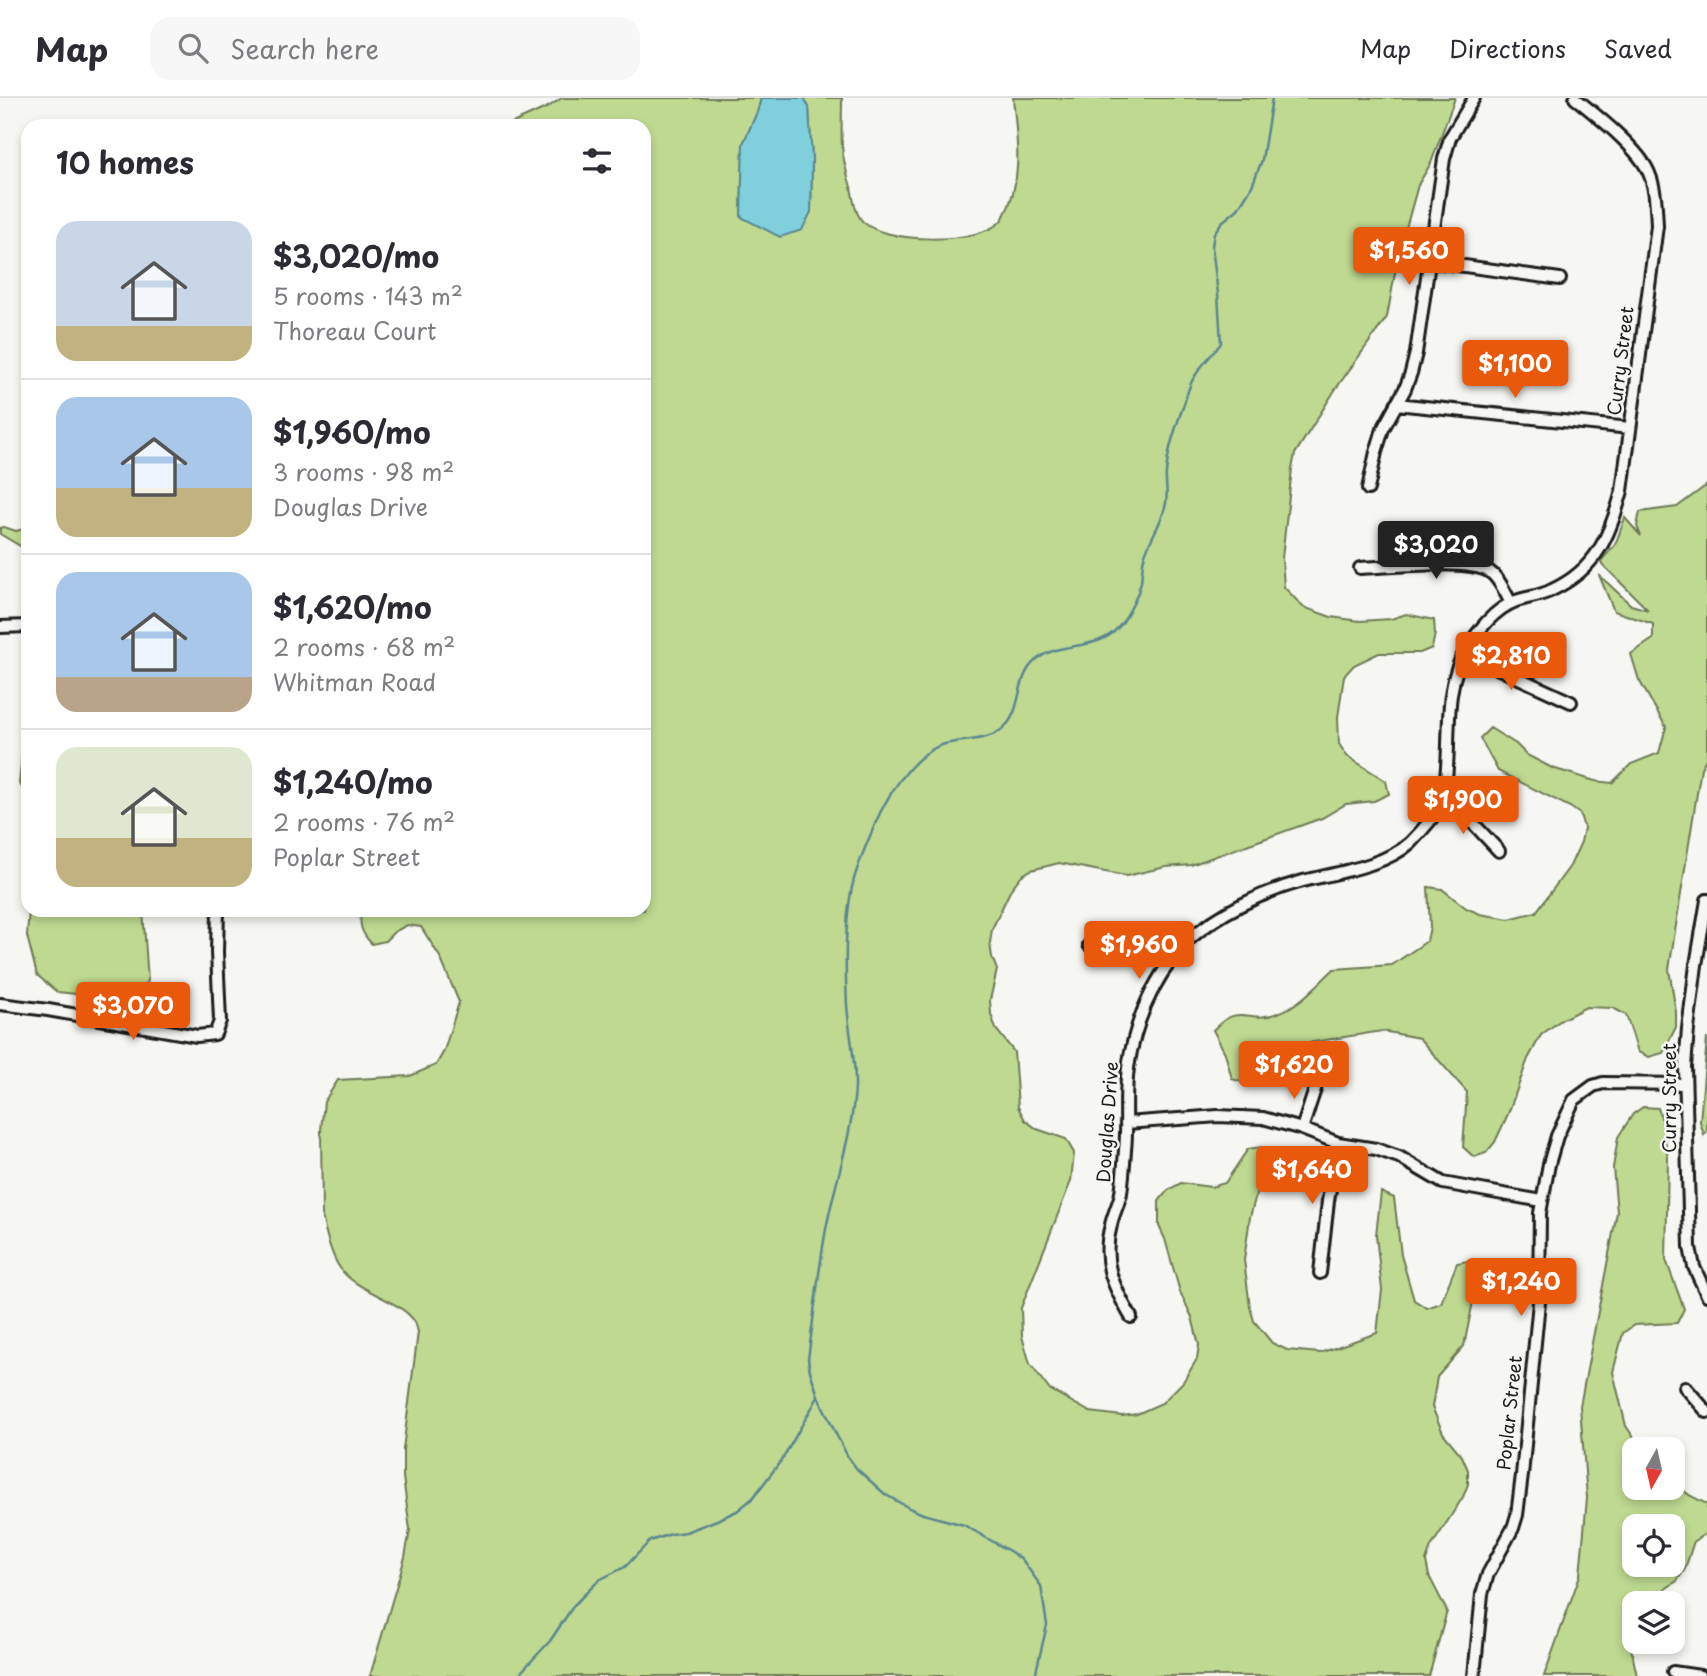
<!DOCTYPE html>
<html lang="en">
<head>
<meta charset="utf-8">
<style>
  :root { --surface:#fff; --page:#f7f7f7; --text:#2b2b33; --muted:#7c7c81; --line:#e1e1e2; --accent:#ea580c }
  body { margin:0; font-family:"Playpen Sans",sans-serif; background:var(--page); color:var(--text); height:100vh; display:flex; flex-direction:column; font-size:26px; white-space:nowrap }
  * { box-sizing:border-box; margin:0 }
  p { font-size:23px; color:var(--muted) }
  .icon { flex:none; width:38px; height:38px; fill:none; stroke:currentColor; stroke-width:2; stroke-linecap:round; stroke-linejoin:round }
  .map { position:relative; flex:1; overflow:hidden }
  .side { position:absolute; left:21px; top:21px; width:630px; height:798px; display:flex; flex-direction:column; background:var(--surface); border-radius:21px; box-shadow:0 4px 10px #0003 }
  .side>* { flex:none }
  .needle { width:46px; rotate:188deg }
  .fabs { position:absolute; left:1622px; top:1339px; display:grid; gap:14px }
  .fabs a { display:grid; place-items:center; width:63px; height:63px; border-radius:14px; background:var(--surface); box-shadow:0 4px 10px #0003; font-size:35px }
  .price { position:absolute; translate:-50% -60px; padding:0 16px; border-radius:7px; background:var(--accent); color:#fff; font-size:23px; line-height:46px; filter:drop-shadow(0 2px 4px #0008) }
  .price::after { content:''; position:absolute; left:50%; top:42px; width:21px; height:16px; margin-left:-10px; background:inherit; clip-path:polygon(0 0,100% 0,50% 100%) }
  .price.selected { background:#222; color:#fff }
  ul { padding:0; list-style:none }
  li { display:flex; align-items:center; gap:21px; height:175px; padding:0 35px }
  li+li { border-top:2px solid var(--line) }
  li span { display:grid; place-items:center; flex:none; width:196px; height:140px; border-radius:21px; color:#555 }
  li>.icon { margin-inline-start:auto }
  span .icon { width:84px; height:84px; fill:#fffc; stroke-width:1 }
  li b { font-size:30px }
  h2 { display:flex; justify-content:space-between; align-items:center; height:84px; padding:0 35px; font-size:30px }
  header { display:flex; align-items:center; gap:42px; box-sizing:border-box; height:98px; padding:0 35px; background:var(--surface); border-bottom:2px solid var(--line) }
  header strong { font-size:33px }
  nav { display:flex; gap:38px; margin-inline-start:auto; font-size:24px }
  .search { width:490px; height:63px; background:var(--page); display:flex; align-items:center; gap:18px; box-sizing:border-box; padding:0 24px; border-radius:21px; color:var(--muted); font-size:26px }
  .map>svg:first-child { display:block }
</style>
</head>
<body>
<header>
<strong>Map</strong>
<div class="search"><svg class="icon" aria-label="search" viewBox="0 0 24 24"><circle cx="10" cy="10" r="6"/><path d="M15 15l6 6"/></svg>Search here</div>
<nav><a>Map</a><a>Directions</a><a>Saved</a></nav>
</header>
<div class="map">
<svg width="1707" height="1578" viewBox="0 0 1707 1578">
  <rect width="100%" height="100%" fill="#f6f6f2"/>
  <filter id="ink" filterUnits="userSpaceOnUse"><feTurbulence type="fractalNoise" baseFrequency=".0143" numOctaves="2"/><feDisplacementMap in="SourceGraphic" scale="14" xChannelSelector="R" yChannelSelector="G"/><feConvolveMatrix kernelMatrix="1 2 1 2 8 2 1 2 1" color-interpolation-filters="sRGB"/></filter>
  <g filter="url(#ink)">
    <path fill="#bfd990" stroke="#6e7a56" stroke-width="2" fill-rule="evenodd" d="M562,0H761L758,12L743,46L741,119L811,114L812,63L809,9L804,0H842C842,16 841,32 842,48C843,62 847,76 851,89C853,100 854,111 860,120C877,147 986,148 1003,120C1024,83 1017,40 1013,0H1455L1431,65L1418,87L1398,159L1387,219L1335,292L1295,356L1292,371L1282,460L1284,489L1303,509L1331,519L1360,523L1391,521L1406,516L1434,522L1435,536L1432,550L1420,555H1379L1354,567L1344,578L1338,619L1339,646L1347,658L1386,683L1389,696L1374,703L1346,706L1322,720L1191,767L1166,769L1126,778L1059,765L1031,772L1021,778L1011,791L992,831L990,845L992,859L997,872L990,902L991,916L996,931L1014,954L1018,1009L1025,1022L1037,1031L1066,1041L1074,1055L1071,1083L1021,1210L1022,1238L1030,1266L1049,1291L1090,1314L1122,1318L1137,1316L1162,1305L1183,1284L1197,1261L1199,1247L1192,1219L1180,1194L1165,1141L1159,1128V1103L1168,1092L1181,1085L1211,1089L1225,1085L1248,1051L1261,1049L1265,1064L1250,1119L1244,1162L1250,1209L1254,1223L1272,1245L1287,1252L1320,1255L1377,1235L1382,1192L1376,1137L1381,1094L1394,1100L1401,1157L1414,1202L1427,1210L1441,1205L1457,1165L1472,1162L1479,1174L1464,1248L1437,1279L1432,1309L1443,1335L1462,1358L1468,1372V1386L1463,1399L1431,1449L1426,1463L1429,1478L1447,1513L1429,1578H370L405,1459L410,1432L403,1379V1351L418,1234C417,1230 416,1227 415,1224C400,1201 356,1194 340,1170C332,1159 325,1132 322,1118L321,1032L324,1004L338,982L410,978L436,967L444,953L459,904L440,859L421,829L407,827L394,834L385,843L372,846C361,835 359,827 361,812H644V28H506L548,9Z
      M1707,387V659L1701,670L1669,871L1676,914V929L1663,955L1649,959L1638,954L1626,917L1613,910L1586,909L1561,922L1541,937L1528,961L1508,1016L1495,1044L1486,1055L1474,1059L1463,1049L1467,994L1419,940L1382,933L1313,944L1274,956L1245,985L1232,981L1225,955L1213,932C1240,903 1249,927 1278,915C1300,907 1317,887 1334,871L1392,867L1427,843L1430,829L1428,789L1442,791L1466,810L1480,816L1509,821L1536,814L1570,768L1581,744L1584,730L1580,716L1570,709L1498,673L1480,640L1490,630L1516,646L1527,657L1552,670L1595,683L1612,685L1631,666L1659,655L1666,629L1639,582L1631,556L1653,541V526L1614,513L1599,477L1631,507L1648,512L1600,464L1615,447L1625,420L1641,438L1637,428L1640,414L1677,409Z
      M4,429L16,433L28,430V446L22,449L0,436V430Z
      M28,595V694L19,686Z
      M29,812H143L148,883L140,896L126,901L57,894L37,877L27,838Z
      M1707,940V1033L1704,1037L1700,1024Z
      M1643,1009L1658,1010L1662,1022L1668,1060L1666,1162L1684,1211L1677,1225L1634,1227L1623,1235L1613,1274L1626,1328L1642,1351H1634V1390H1673V1383L1689,1397L1707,1406V1435L1694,1443L1685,1471L1677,1483L1644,1505H1634V1511L1632,1513L1629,1541L1637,1578H1544L1580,1477L1587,1400L1580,1308L1617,1114L1613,1070L1618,1039L1633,1016ZM1634,1428H1673V1466H1634Z"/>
    <path fill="#80cfdd" stroke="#588790" stroke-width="2" d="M761,0H804L809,9L812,63L811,114L802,132L780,139L741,119L743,46L758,12Z"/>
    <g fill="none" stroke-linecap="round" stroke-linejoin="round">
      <path stroke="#588790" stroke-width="2.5" d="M520,1578L522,1573L550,1543L574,1507L599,1482L625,1469L650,1443L671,1436L686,1434L717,1422L737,1413L753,1400L783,1360L818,1299
        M1035,1578L1047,1527L1041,1488L1022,1462L1011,1454L964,1427L923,1416L911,1411L886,1397L857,1371L848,1359L836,1336L818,1298L810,1273L808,1261C814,1218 818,1174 826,1131C835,1084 852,1038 855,990C856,962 849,935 847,907C845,869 844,818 854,781C859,764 866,747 873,731C882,708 894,688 910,670C920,659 934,647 950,645C968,641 986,643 1001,632C1024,615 1014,581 1035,563C1063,539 1101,558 1124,522C1131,510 1138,498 1141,484C1142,476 1142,468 1144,460C1149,441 1163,424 1166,405C1168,394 1165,385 1166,375C1168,350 1176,329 1184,306C1187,297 1189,286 1195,278C1202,266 1213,256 1221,245L1218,196L1212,149L1214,135L1222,124L1238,111L1252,88L1262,62L1272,0"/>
      <defs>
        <path id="minor" d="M1428,163L1560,181
          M1396,306L1630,330
          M1368,391L1376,354L1383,331L1405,291L1411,275L1416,255L1444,61L1450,40L1474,0
          M1360,470C1388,469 1469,460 1490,474C1500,481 1505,495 1511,505
          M0,529L28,528
          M1464,555L1571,604
          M1442,704L1472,724L1499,753
          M1707,802L1696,867L1688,931L1685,969L1690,1149L1694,1169L1707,1197
          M1089,847C1099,844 1111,839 1122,839C1141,838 1158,849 1174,859
          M0,906L48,912L197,938L215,936L220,923L217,854L218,812
          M1126,1025L1218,1018L1263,1020L1302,1031L1338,1045L1376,1051L1399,1059L1443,1085L1542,1103
          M1302,1031L1317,985
          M1320,1175L1328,1103L1338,1045
          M1131,1219C1113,1188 1101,1163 1111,1127C1113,1116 1119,1106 1121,1095C1123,1081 1124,1066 1125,1052C1128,1025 1124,997 1128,970C1134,930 1148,892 1173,860C1178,854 1182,848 1187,843C1219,815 1262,794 1303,783C1335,775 1385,768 1410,745C1420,735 1439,714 1443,702C1445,695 1445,687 1446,680C1451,638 1443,589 1466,552C1478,533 1494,511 1516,503C1528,499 1541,498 1552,492C1597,471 1610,437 1622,393L1657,128C1656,109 1656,86 1646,69C1633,46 1596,17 1575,0
          M1685,1289L1707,1314
          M1673,1574L1700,1578
          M1474,1578L1482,1496L1488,1476L1513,1430L1517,1417L1522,1377L1539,1204L1540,1115L1549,1066L1557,1038L1574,1002L1593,988L1603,985L1685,986"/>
      </defs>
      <use href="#minor" stroke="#1c1c1c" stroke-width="16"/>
      <use href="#minor" stroke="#f6f6f2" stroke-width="10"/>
    </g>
  </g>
  <g text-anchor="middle" stroke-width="5" stroke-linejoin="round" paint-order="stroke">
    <g font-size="18" fill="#1c1c1c" stroke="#f6f6f2">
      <text transform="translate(1621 263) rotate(-83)" y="6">Curry Street</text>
      <text transform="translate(1670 1000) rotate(-90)" y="6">Curry Street</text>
      <text transform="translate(1108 1024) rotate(-86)" y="6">Douglas Drive</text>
      <text transform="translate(1510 1315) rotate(-84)" y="6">Poplar Street</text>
    </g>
  </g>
</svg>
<div class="fabs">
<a><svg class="needle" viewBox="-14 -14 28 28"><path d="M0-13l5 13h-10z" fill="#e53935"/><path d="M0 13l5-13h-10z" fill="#7c7c81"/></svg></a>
<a><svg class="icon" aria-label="locate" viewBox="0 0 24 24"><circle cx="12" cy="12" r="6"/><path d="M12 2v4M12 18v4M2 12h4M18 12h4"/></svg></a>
<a><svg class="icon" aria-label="layers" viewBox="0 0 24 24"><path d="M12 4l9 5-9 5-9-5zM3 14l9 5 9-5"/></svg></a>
</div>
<b class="price" style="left:1409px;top:189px">$1,560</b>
<b class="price" style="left:1515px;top:302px">$1,100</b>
<b class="price selected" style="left:1436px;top:483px">$3,020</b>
<b class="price" style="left:1511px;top:594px">$2,810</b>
<b class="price" style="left:1463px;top:738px">$1,900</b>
<b class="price" style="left:1139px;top:883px">$1,960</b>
<b class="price" style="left:133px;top:944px">$3,070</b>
<b class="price" style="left:1294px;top:1003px">$1,620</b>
<b class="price" style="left:1312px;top:1108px">$1,640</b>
<b class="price" style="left:1521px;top:1220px">$1,240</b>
<section class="side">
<h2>10 homes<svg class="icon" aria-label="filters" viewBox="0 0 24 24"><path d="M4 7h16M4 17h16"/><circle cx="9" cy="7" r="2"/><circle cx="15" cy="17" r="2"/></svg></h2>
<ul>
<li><span style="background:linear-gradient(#c9d6e8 75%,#c2b280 0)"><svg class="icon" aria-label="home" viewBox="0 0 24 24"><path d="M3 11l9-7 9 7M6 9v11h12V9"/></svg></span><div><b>$3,020/mo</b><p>5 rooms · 143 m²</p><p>Thoreau Court</p></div></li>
<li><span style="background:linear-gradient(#a9c7e8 65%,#c2b280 0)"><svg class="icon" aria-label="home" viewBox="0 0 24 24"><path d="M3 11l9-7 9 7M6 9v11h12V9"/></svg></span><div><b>$1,960/mo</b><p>3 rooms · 98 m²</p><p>Douglas Drive</p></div></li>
<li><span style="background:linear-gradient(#a9c7e8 75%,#b9a48a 0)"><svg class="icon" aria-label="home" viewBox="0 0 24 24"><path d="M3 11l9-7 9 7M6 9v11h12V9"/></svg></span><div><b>$1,620/mo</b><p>2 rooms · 68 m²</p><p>Whitman Road</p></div></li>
<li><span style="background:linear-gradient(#dfe7d0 65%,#c2b280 0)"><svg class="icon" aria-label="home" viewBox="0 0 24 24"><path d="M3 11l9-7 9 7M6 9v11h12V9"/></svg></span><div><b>$1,240/mo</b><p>2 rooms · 76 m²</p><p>Poplar Street</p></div></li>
</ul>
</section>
</div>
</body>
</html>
